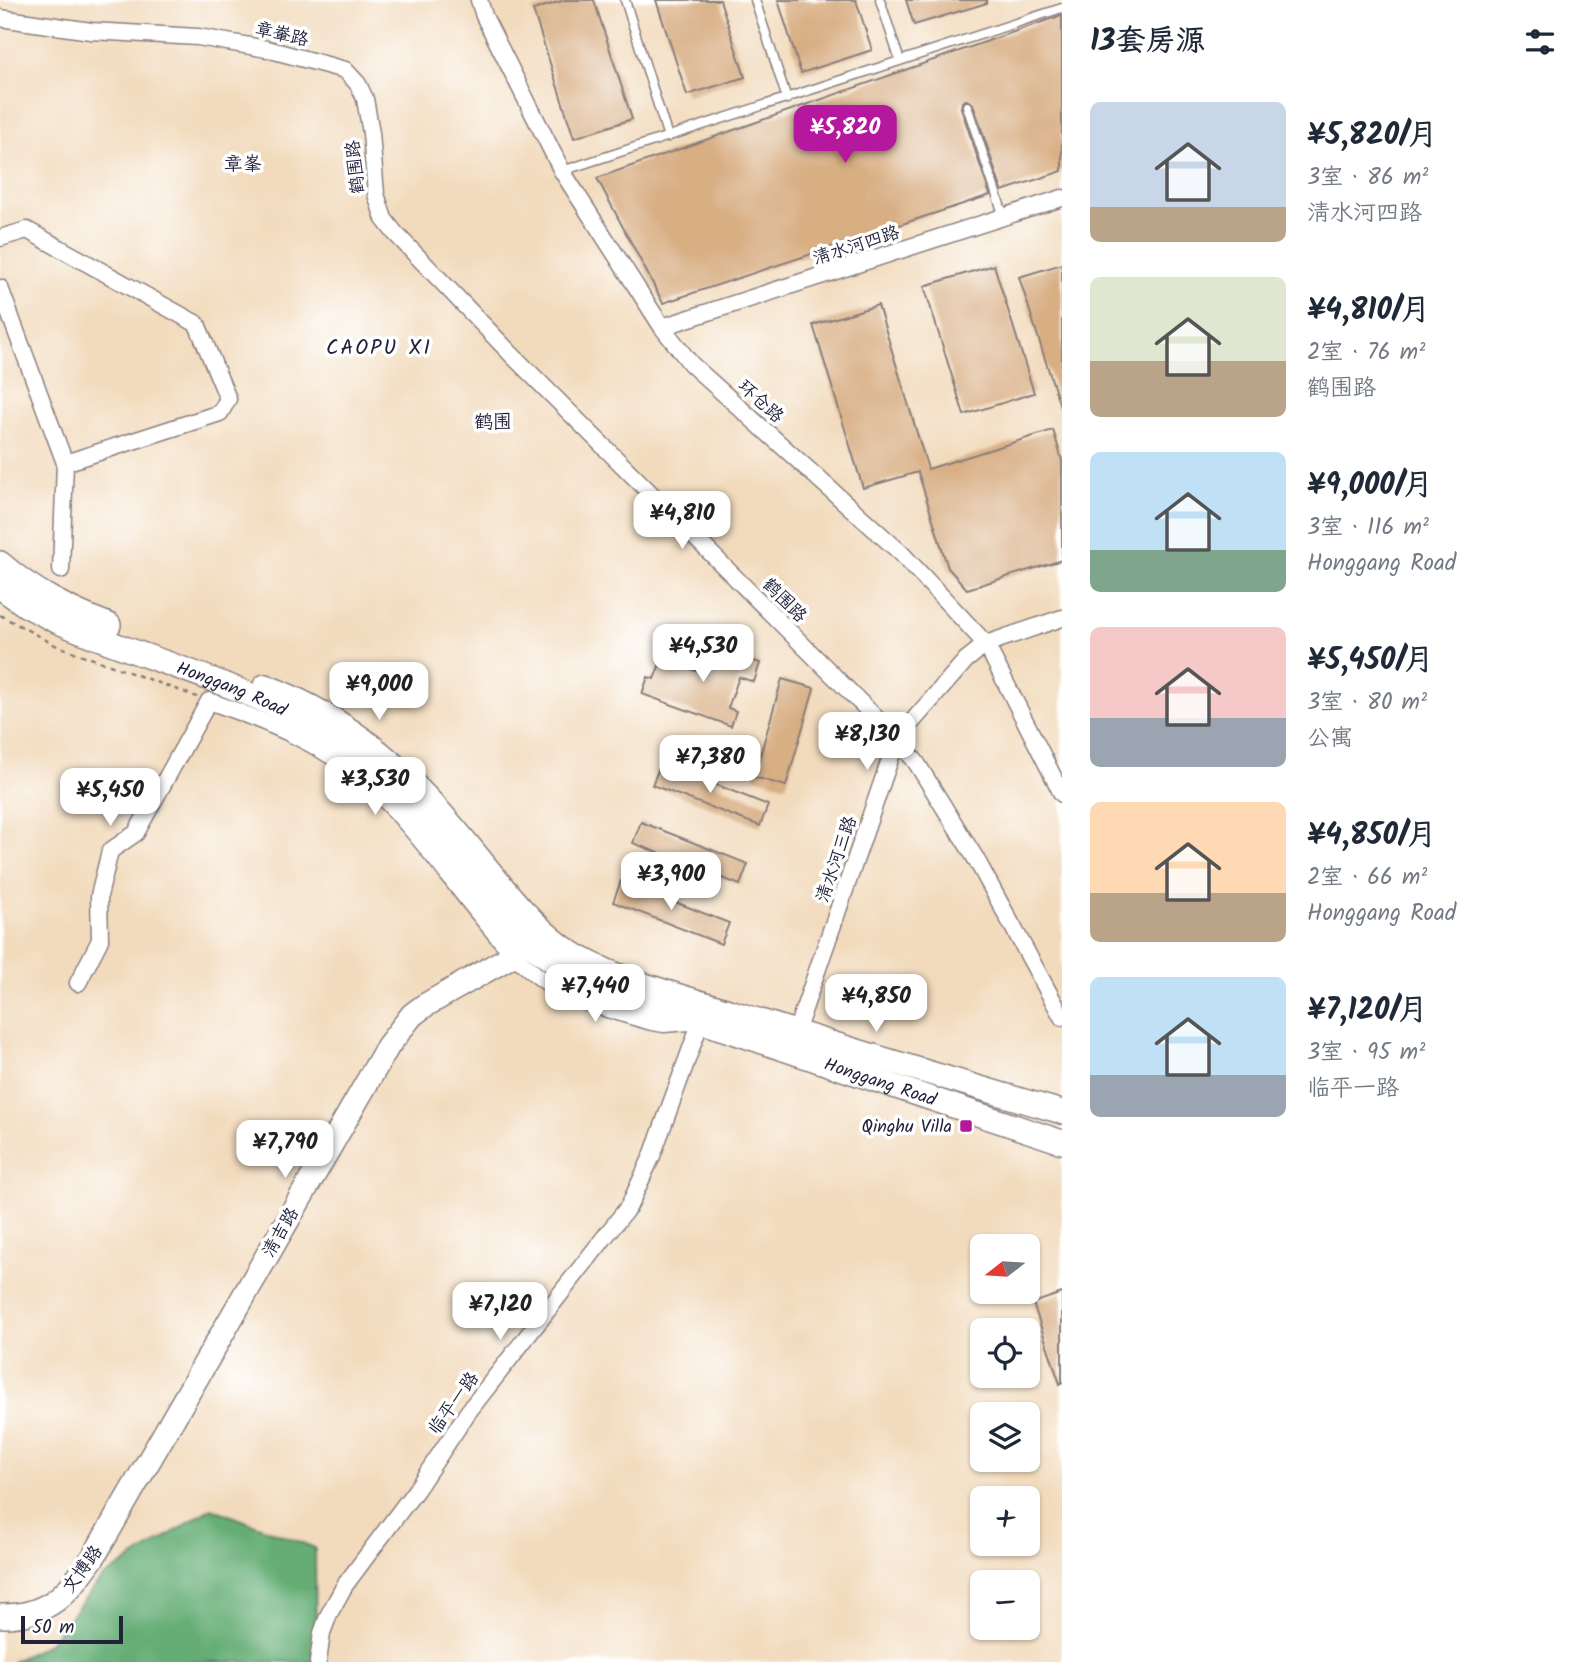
<!DOCTYPE html>
<html lang="zh">
<head>
<meta charset="utf-8">
<style>
  :root { --surface:#fff; --page:#f2f2f3; --text:#1f2937; --muted:#747a83; --accent:#b5179e }
  body { margin:0; font-family:Kalam,"LXGW WenKai TC",sans-serif; background:var(--page); color:var(--text); height:100vh; display:flex; flex-direction:column; font-size:26px; white-space:nowrap }
  * { box-sizing:border-box; margin:0 }
  p { font-size:23px; color:var(--muted) }
  .icon { flex:none; width:38px; height:38px; fill:none; stroke:currentColor; stroke-width:2; stroke-linecap:round; stroke-linejoin:round }
  .map { position:relative; flex:1; overflow:hidden }
  .panel { display:flex; flex-direction:column; background:var(--surface); width:525px }
  .panel>* { flex:none }
  .needle { width:46px; rotate:253deg }
  .controls { position:absolute; left:970px; top:1234px; display:grid; gap:14px }
  .controls a { display:grid; place-items:center; width:70px; height:70px; border-radius:10px; background:var(--surface); box-shadow:0 2px 5px #0004; font-size:35px }
  .scale { position:absolute; left:21px; bottom:18px; width:102px; box-sizing:border-box; padding-left:7px; border:4px solid #22223b; border-top:0; font-size:19px; line-height:24px; white-space:nowrap; color:#22223b; -webkit-text-stroke:5px #fff; paint-order:stroke }
  .price { position:absolute; translate:-50% -60px; padding:0 16px; border-radius:14px; background:#fff; color:#222; font-size:23px; line-height:46px; filter:drop-shadow(0 2px 4px #0008) }
  .price::after { content:''; position:absolute; left:50%; top:42px; width:21px; height:16px; margin-left:-10px; background:inherit; clip-path:polygon(0 0,100% 0,50% 100%) }
  .price.current { background:var(--accent); color:#fff }
  ul { padding:0; list-style:none }
  li { display:flex; align-items:center; gap:21px; height:175px; padding:0 28px }
  li span { display:grid; place-items:center; flex:none; width:196px; height:140px; border-radius:10px; color:#555 }
  li>.icon { margin-inline-start:auto }
  span .icon { width:84px; height:84px; fill:#fffc; stroke-width:1 }
  li b { font-size:30px }
  h2 { display:flex; justify-content:space-between; align-items:center; height:84px; padding:0 28px; font-size:30px }
  main { display:flex; flex:1; min-height:0 }
  .map>svg:first-child { display:block }
</style>
</head>
<body>
<main>
<div class="map">
<svg width="1062" height="1662" viewBox="0 0 1062 1662">
  <rect width="100%" height="100%" fill="#fff"/>
  <filter id="ink" filterUnits="userSpaceOnUse"><feTurbulence type="fractalNoise" baseFrequency=".0143" numOctaves="2"/><feDisplacementMap in="SourceGraphic" scale="14" xChannelSelector="R" yChannelSelector="G"/><feConvolveMatrix kernelMatrix="1 2 1 2 8 2 1 2 1" color-interpolation-filters="sRGB"/></filter>
  <filter id="wash" filterUnits="userSpaceOnUse"><feTurbulence type="fractalNoise" baseFrequency=".00686" numOctaves="4" result="noise"/><feDisplacementMap in="SourceGraphic" scale="28" xChannelSelector="R" yChannelSelector="G"/><feGaussianBlur stdDeviation="1.57" result="paint"/><feColorMatrix in="noise" values="0 0 0 0 0 0 0 0 0 0 0 0 0 0 0 0 0 1.4 0 .05"/><feComposite in="paint" operator="in"/></filter>
  <g filter="url(#wash)">
    <rect width="100%" height="100%" fill="#f2dbbd"/>
    <path fill="#65ad75" stroke="#446858" stroke-width="2" d="M211,1508L315,1548L316,1662H12L48,1644L101,1579Z"/>
    <g id="blocks">
      <path fill="#d8ae83" d="M565,0H594L632,119L574,138L533,10Z
        M656,0H720L745,77L687,95Z
        M778,0H856L872,50L801,73Z
        M906,0H987V3L914,25Z
        M1062,15V171L1002,191L973,104L966,100L962,102L961,108L990,195L663,303L597,178Z
        M1062,264V405L1060,406L1019,277Z
        M994,265L1034,393L964,415L924,286Z
        M878,305L928,469L1053,430L1062,460V560L967,589L948,568L918,472L863,488L813,325Z
        M706,644L760,663L754,682L739,677L728,708L736,711L731,726L642,694L648,677L654,679L662,659L696,671Z
        M782,679L814,688L786,786L754,777Z
        M661,763L768,805L760,826L652,785Z
        M641,822L748,864L740,885L633,843Z
        M621,881L729,923L721,944L613,902Z
        M1062,1293V1383L1060,1384L1033,1303Z"/>
    </g>
  </g>
  <g filter="url(#ink)">
    <use href="#blocks" fill-opacity="0" stroke="#8a7e7c" stroke-width="2"/>
    <g fill="none" stroke-linecap="round" stroke-linejoin="round">
      <defs>
        <path id="lane" d="M625,0L668,137
          M755,0L787,99
          M880,0L900,61
          M967,106L1004,217
          M562,171L1062,8"/>
        <path id="street" d="M479,0L484,16L562,171L662,327L691,364L901,553L986,644L1062,794
          M0,18L91,31L198,37L267,49L345,70L358,84L365,99L371,133L376,194L384,219L395,233L512,355L897,739L916,762L976,859L1062,1017
          M0,238L27,230L197,324L228,399L220,413L65,463
          M0,288L65,463L61,570
          M662,327L1062,198
          M78,983L100,940L99,896L110,851L136,833L209,701C268,722 325,744 372,787C409,822 439,864 471,904C496,935 522,969 557,989C587,1005 621,1013 652,1022L664,1024L701,1021L652,1156L629,1206L468,1412L416,1490L345,1585L329,1614L322,1633L318,1662
          M796,1032L897,739L966,660L986,644L1062,618"/>
        <g id="secondary">
          <path d="M0,563C33,592 69,610 109,625"/>
          <path id="s1" d="M0,587L27,606L54,620C156,666 273,687 361,759C437,821 484,923 567,970C618,999 681,1014 736,1033C845,1070 953,1106 1062,1142"/>
          <path d="M265,686C356,721 409,773 470,847C499,882 527,921 564,948C609,979 680,995 732,1012C842,1047 952,1080 1062,1112"/>
          <path d="M0,1616C48,1617 69,1593 94,1556L388,1046L412,1015L424,1006L515,954"/>
        </g>
      </defs>
      <use href="#lane" stroke="#8a7e7c" stroke-width="11"/>
      <use href="#street" stroke="#8a7e7c" stroke-width="19"/>
      <use href="#secondary" stroke="#8a7e7c" stroke-width="26"/>
      <path stroke="#8a7e7c" stroke-width="2.5" stroke-dasharray="5 5" stroke-linecap="butt" d="M0,615L55,645L197,697"/>
      <use href="#lane" stroke="#fff" stroke-width="8"/>
      <use href="#street" stroke="#fff" stroke-width="16"/>
      <use href="#secondary" stroke="#fff" stroke-width="23"/>
    </g>
  </g>
  <rect fill="#b5179e" stroke="#fff" stroke-width="2.5" x="959" y="1119" width="14" height="14" rx="3.5"/>
  <g text-anchor="middle" stroke-width="7" stroke-linejoin="round" paint-order="stroke">
    <g font-size="18" fill="#22223b" stroke="#fff">
      <text transform="translate(282 34) rotate(13)" y="6">章輋路</text>
      <text transform="translate(355 167) rotate(-96)" y="6">鹤围路</text>
      <text transform="translate(856 245) rotate(-18)" y="6">清水河四路</text>
      <text transform="translate(761 401) rotate(42)" y="6">环仓路</text>
      <text transform="translate(785 600) rotate(45)" y="6">鹤围路</text>
      <text dy="6" stroke="none"><textPath href="#s1" startOffset="254">Honggang Road</textPath></text>
      <text transform="translate(836 859) rotate(-71)" y="6">清水河三路</text>
      <text dy="6" stroke="none"><textPath href="#s1" startOffset="1031">Honggang Road</textPath></text>
      <text transform="translate(280 1232) rotate(-60)" y="6">清吉路</text>
      <text transform="translate(453 1403) rotate(-54)" y="6">临平一路</text>
      <text transform="translate(82 1569) rotate(-54)" y="6">文博路</text>
    </g>
    <g font-size="18" fill="#22223b" stroke="#fff" text-anchor="end">
      <text x="952" y="1132">Qinghu Villa</text>
    </g>
    <g font-size="19" fill="#22223b" stroke="#fff">
      <text x="243" y="170">章峯</text>
      <text x="493" y="428">鹤围</text>
    </g>
    <g font-size="21" letter-spacing="2" fill="#22223b" stroke="#fff">
      <text x="379" y="354">CAOPU XI</text>
    </g>
  </g>
</svg>
<div class="controls">
<a><svg class="needle" viewBox="-14 -14 28 28"><path d="M0-13l5 13h-10z" fill="#e53935"/><path d="M0 13l5-13h-10z" fill="#747a83"/></svg></a>
<a><svg class="icon" aria-label="locate" viewBox="0 0 24 24"><circle cx="12" cy="12" r="6"/><path d="M12 2v4M12 18v4M2 12h4M18 12h4"/></svg></a>
<a><svg class="icon" aria-label="layers" viewBox="0 0 24 24"><path d="M12 4l9 5-9 5-9-5zM3 14l9 5 9-5"/></svg></a>
<a>+</a>
<a>−</a>
</div>
<div class="scale">50 m</div>
<b class="price current" style="left:845px;top:165px">¥5,820</b>
<b class="price" style="left:682px;top:551px">¥4,810</b>
<b class="price" style="left:703px;top:684px">¥4,530</b>
<b class="price" style="left:379px;top:722px">¥9,000</b>
<b class="price" style="left:867px;top:772px">¥8,130</b>
<b class="price" style="left:710px;top:795px">¥7,380</b>
<b class="price" style="left:375px;top:817px">¥3,530</b>
<b class="price" style="left:110px;top:828px">¥5,450</b>
<b class="price" style="left:671px;top:912px">¥3,900</b>
<b class="price" style="left:595px;top:1024px">¥7,440</b>
<b class="price" style="left:876px;top:1034px">¥4,850</b>
<b class="price" style="left:285px;top:1180px">¥7,790</b>
<b class="price" style="left:500px;top:1342px">¥7,120</b>
</div>
<section class="panel">
<h2>13套房源<svg class="icon" aria-label="filters" viewBox="0 0 24 24"><path d="M4 7h16M4 17h16"/><circle cx="9" cy="7" r="2"/><circle cx="15" cy="17" r="2"/></svg></h2>
<ul>
<li><span style="background:linear-gradient(#c9d6e8 75%,#b9a48a 0)"><svg class="icon" aria-label="home" viewBox="0 0 24 24"><path d="M3 11l9-7 9 7M6 9v11h12V9"/></svg></span><div><b>¥5,820/月</b><p>3室 · 86 m²</p><p>清水河四路</p></div></li>
<li><span style="background:linear-gradient(#dfe7d0 60%,#b9a48a 0)"><svg class="icon" aria-label="home" viewBox="0 0 24 24"><path d="M3 11l9-7 9 7M6 9v11h12V9"/></svg></span><div><b>¥4,810/月</b><p>2室 · 76 m²</p><p>鹤围路</p></div></li>
<li><span style="background:linear-gradient(#bfe0f5 70%,#7fa58c 0)"><svg class="icon" aria-label="home" viewBox="0 0 24 24"><path d="M3 11l9-7 9 7M6 9v11h12V9"/></svg></span><div><b>¥9,000/月</b><p>3室 · 116 m²</p><p>Honggang Road</p></div></li>
<li><span style="background:linear-gradient(#f6c9c9 65%,#9aa5b1 0)"><svg class="icon" aria-label="home" viewBox="0 0 24 24"><path d="M3 11l9-7 9 7M6 9v11h12V9"/></svg></span><div><b>¥5,450/月</b><p>3室 · 80 m²</p><p>公寓</p></div></li>
<li><span style="background:linear-gradient(#ffd9b3 65%,#b9a48a 0)"><svg class="icon" aria-label="home" viewBox="0 0 24 24"><path d="M3 11l9-7 9 7M6 9v11h12V9"/></svg></span><div><b>¥4,850/月</b><p>2室 · 66 m²</p><p>Honggang Road</p></div></li>
<li><span style="background:linear-gradient(#bfe0f5 70%,#9aa5b1 0)"><svg class="icon" aria-label="home" viewBox="0 0 24 24"><path d="M3 11l9-7 9 7M6 9v11h12V9"/></svg></span><div><b>¥7,120/月</b><p>3室 · 95 m²</p><p>临平一路</p></div></li>
</ul>
</section>
</main>
</body>
</html>
